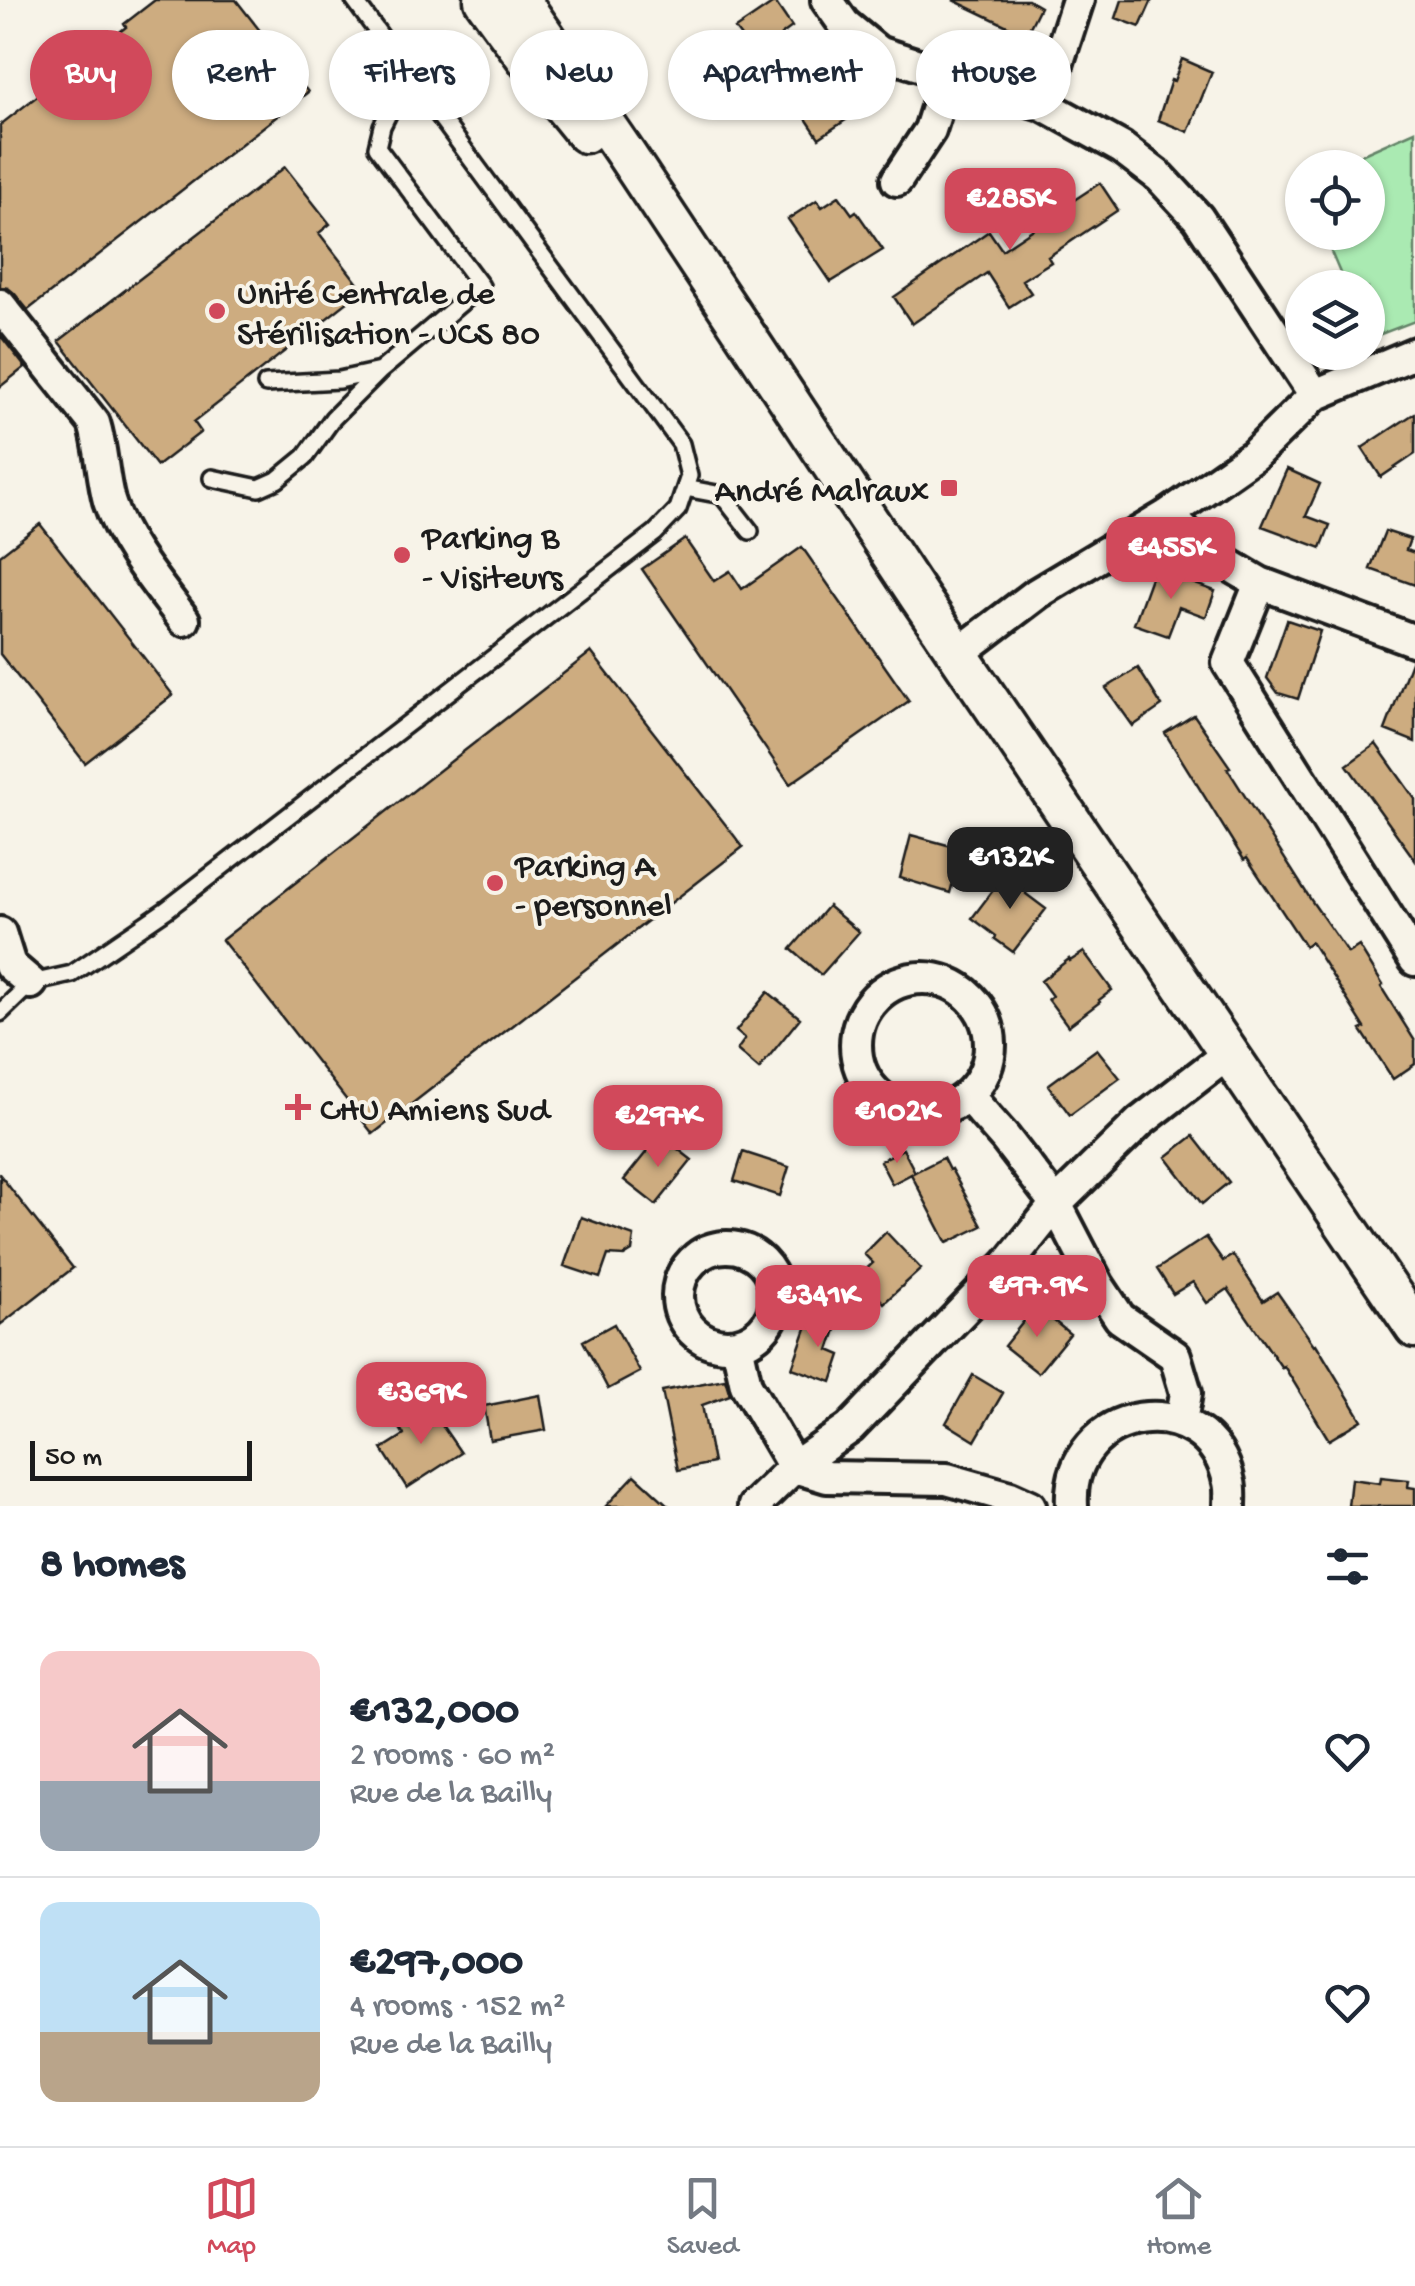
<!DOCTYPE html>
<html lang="en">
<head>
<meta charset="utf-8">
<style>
  :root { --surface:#fff; --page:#f2f2f3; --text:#1f2937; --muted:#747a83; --line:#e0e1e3; --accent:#d1495b }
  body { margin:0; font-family:"Gochi Hand",sans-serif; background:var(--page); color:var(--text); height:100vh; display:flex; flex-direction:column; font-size:38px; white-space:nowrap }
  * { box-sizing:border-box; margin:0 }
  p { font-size:32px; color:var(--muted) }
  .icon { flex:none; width:55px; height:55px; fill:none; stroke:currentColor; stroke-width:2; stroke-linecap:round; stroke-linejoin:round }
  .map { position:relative; height:1506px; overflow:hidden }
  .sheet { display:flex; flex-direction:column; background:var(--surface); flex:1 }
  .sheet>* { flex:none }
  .guide { position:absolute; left:30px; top:30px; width:1355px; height:90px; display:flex; gap:20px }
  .tools { position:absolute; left:1285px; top:150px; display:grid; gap:20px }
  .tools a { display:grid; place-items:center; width:100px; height:100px; border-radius:50%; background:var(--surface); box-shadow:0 2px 8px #0004; font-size:50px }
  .scale { position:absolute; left:30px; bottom:25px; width:222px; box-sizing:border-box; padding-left:10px; border:5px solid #1c1c1c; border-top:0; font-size:28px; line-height:35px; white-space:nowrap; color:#1c1c1c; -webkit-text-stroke:8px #f7f3e8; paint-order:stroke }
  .price { position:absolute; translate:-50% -85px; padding:0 22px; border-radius:20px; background:var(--accent); color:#fff; font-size:32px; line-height:65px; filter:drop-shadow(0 2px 5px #0008) }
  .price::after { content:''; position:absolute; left:50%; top:60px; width:30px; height:22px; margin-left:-15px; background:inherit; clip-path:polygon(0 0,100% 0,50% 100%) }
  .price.active { background:#222; color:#fff }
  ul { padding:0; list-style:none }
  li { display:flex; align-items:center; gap:30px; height:250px; padding:0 40px }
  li+li { border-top:2px solid var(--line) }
  li span { display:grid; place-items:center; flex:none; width:280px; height:200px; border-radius:20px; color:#555 }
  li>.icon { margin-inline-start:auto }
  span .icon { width:120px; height:120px; fill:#fffc; stroke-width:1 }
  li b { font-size:42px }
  h2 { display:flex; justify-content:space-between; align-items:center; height:120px; padding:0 40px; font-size:42px }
  .chip { padding:0 35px; border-radius:45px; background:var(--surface); box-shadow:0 2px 8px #0004; font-size:35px; line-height:90px }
  .chip.active { background:var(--accent); color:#fff }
  .dock { display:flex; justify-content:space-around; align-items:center; height:140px; border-top:2px solid var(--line); background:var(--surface); font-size:28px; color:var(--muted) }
  .dock a { display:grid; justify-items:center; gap:5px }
  .dock .active { color:var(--accent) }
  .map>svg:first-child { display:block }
</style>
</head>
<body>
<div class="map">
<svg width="1415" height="1506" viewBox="0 0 1415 1506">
  <rect width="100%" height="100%" fill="#f7f3e8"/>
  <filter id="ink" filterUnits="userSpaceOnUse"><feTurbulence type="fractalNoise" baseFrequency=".01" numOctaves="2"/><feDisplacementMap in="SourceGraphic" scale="20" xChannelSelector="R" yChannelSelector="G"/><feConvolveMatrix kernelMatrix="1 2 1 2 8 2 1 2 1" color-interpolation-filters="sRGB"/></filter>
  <g filter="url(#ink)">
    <path fill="#aaeab2" stroke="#638367" stroke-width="2.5" d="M1415,131V321L1368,339V288L1346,287L1323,233L1368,232V168L1334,167Z"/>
    <path fill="#cdac80" stroke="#1c1c1c" stroke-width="2.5" d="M155,0H236L308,92L28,310L14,293L8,288L0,287V125L126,27L124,24Z
      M953,0H1028L1040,7L1026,35Z
      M1122,0H1152L1140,27L1116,18Z
      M775,2L792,27L781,35L796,58L769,75L735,29Z
      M1182,59L1212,72L1188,132L1158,120L1171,80L1174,81Z
      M850,77L854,83L862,78L877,99L819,138L801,111Z
      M285,167L330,224L319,233L363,290L194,422L201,432L157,466L59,341Z
      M1100,183L1118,210L1048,257L1051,262L1022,280L1031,293L1009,307L987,273L912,324L894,297L989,231L1002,250L1044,222L1031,202L1056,185L1068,204Z
      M839,196L852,214L856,211L883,250L831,282L788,219L817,200L822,207Z
      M0,335L25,367L0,387Z
      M1415,413V454L1381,477L1362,448Z
      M1287,469L1320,484L1306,516L1330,525L1321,548L1262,526Z
      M40,524L173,695L85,763L0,654V555Z
      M1385,531L1410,539L1406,550L1415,553V585L1370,569Z
      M685,539L714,581L730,571L742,589L802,547L909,701L790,784L642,569Z
      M1154,569L1215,591L1206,617L1179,607L1168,636L1134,624Z
      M1287,620L1320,631L1298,699L1278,693L1267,678Z
      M591,652L743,847L373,1134L222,940Z
      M1412,659H1415V742L1385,730Z
      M1138,668L1162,706L1133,726L1106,688Z
      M1194,715L1230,767L1227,768L1311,900L1348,953L1359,946L1383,985L1381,987L1415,1041V1064L1393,1079L1361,1030L1365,1028L1311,942L1305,946L1247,858L1244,860L1165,733Z
      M1376,744L1415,799V860L1347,765Z
      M911,835L962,849L950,893L900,878Z
      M1030,873L1026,894L1046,909L1013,952L995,939L996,936L972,918L1003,877L1010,883Z
      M828,906L859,932L821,975L791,949Z
      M1084,952L1112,990L1099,1000L1100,1002L1068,1026L1048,999L1052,996L1041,981L1069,959L1070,961Z
      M768,992L800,1018L759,1069L737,1050L745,1039L736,1031Z
      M1097,1049L1120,1078L1070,1115L1048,1085Z
      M660,1135L692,1160L656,1205L624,1180Z
      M1193,1136L1229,1182L1202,1204L1166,1157Z
      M903,1149L915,1172L892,1184L880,1161Z
      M743,1152L789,1167L780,1196L734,1181Z
      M943,1158L949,1170L951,1169L982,1226L947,1243L911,1174Z
      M0,1175L73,1268L0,1325Z
      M581,1217L634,1236L632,1251L624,1256L608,1255L600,1278L564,1266Z
      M886,1232L921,1269L884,1303L863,1281V1272L873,1263L864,1254Z
      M1206,1237L1223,1261L1233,1255L1263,1301L1277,1292L1314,1345L1316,1344L1362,1420L1329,1440L1284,1366L1282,1368L1228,1289L1207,1303L1193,1282L1173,1294L1157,1269Z
      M1036,1306L1070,1334L1038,1373L1004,1346Z
      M811,1314L838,1324L829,1350L841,1355L832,1382L792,1368Z
      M614,1324L640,1372L608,1389L583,1341Z
      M973,1375L1003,1393L975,1441L946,1423Z
      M725,1379L730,1395L702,1405L713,1463L678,1470L662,1391Z
      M540,1395L546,1430L490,1440L484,1406Z
      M428,1405L461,1453L407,1488L382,1449L404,1435L398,1425Z
      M635,1475L669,1506H606Z
      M1381,1477L1409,1480L1408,1487L1415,1488V1506H1348L1351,1479L1380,1483Z"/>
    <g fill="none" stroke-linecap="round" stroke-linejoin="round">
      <defs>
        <path id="service" d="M266,384L339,380L380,371
          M212,478L259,488L277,480L305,457L333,418L380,371L481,286L377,147L382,126L409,72
          M685,488L722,495L750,531
          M0,1013L31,983L72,974L166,910L655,533L678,509L689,476L681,444L354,0"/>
        <path id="minor" d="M827,0L844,24L878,52L1044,105L1122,148L1160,177L1198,218L1315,395
          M1044,105L1078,0
          M897,180L930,130L948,73
          M0,305L94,423C102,449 102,475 109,501C122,543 158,585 184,620
          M1168,515L1204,550L1260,583L1415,641
          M1260,583L1228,663L1415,960
          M959,653L1038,593L1168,515L1254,455L1315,395L1415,353
          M0,933L10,965L31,983
          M856 1045a67 67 0 1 1 134 0a67 67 0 1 1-134 0Z
          M968,1096L1005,1138L1056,1204L1098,1285L1120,1318L1175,1356L1186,1393L1181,1422
          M678 1296a49 49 0 1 1 98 0a49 49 0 1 1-98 0Z
          M737,1344L746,1385L794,1467L827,1477L947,1479L1010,1497L1030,1506
          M754,1506L794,1467L850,1428L1008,1264L1056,1204L1140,1122L1229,1053
          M1072,1506C1066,1403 1209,1384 1229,1482C1231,1490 1230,1498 1230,1506"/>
        <path id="tertiary" d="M484,0L546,85L585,133
          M520,0L625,153L920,598L1415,1328"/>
      </defs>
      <use href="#service" stroke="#1c1c1c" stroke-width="22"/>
      <use href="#minor" stroke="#1c1c1c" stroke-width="38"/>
      <use href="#tertiary" stroke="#1c1c1c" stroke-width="45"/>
      <use href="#service" stroke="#f7f3e8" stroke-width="15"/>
      <use href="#minor" stroke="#f7f3e8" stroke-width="30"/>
      <use href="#tertiary" stroke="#f7f3e8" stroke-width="38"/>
    </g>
  </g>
  <g fill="#d1495b" stroke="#f7f3e8" stroke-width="4">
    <circle cx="217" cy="311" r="10"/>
    <rect x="939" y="478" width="20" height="20" rx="5"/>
    <circle cx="402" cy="555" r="10"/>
    <circle cx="495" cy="883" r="10"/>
    <path d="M293 1092h10v10h10v10h-10v10h-10v-10h-10v-10h10z"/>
  </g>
  <g text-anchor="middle" stroke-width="8" stroke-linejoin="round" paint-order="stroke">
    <g font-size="35" fill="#1c1c1c" stroke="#f7f3e8" text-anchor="start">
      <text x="237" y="303">Unité Centrale de<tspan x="237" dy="40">Stérilisation - UCS 80</tspan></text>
      <text x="929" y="500" text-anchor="end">André Malraux</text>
      <text x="422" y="547">Parking B<tspan x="422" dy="40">- Visiteurs</tspan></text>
      <text x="515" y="875">Parking A<tspan x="515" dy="40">- personnel</tspan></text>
      <text x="320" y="1119">CHU Amiens Sud</text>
    </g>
  </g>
</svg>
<div class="tools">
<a><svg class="icon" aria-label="locate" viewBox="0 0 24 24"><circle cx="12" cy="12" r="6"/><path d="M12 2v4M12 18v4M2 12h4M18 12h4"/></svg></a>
<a><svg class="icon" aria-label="layers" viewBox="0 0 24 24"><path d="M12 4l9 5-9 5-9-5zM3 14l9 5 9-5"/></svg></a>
</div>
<div class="scale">50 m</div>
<b class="price" style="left:1010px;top:253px">€285K</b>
<b class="price" style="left:1171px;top:602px">€455K</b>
<b class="price active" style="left:1010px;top:912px">€132K</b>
<b class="price" style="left:897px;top:1166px">€102K</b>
<b class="price" style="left:658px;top:1170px">€297K</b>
<b class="price" style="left:1037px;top:1340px">€97.9K</b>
<b class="price" style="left:818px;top:1350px">€341K</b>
<b class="price" style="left:421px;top:1447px">€369K</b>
<div class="guide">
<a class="chip active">Buy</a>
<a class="chip">Rent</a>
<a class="chip">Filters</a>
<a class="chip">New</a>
<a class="chip">Apartment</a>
<a class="chip">House</a>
</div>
</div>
<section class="sheet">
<h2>8 homes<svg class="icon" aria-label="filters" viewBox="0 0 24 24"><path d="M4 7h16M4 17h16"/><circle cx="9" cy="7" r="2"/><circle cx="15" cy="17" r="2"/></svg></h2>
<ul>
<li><span style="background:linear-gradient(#f6c9c9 65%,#9aa5b1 0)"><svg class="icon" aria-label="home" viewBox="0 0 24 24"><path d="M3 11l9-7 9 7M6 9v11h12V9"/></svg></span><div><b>€132,000</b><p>2 rooms · 60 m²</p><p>Rue de la Bailly</p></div><svg class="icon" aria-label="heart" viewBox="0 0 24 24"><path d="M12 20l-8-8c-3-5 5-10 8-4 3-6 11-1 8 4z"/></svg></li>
<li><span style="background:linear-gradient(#bfe0f5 65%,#b9a48a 0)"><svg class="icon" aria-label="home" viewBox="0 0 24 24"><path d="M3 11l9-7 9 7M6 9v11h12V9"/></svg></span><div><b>€297,000</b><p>4 rooms · 152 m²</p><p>Rue de la Bailly</p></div><svg class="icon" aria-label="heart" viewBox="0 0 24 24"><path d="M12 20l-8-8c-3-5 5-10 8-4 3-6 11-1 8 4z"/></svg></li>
</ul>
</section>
<nav class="dock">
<a class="active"><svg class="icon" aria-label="map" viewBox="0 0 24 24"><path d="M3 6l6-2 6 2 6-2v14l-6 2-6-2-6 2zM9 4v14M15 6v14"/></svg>Map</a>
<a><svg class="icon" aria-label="saved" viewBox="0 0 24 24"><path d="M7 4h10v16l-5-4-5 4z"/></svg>Saved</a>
<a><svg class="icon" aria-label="home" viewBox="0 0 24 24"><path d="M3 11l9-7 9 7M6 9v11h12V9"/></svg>Home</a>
</nav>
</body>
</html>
